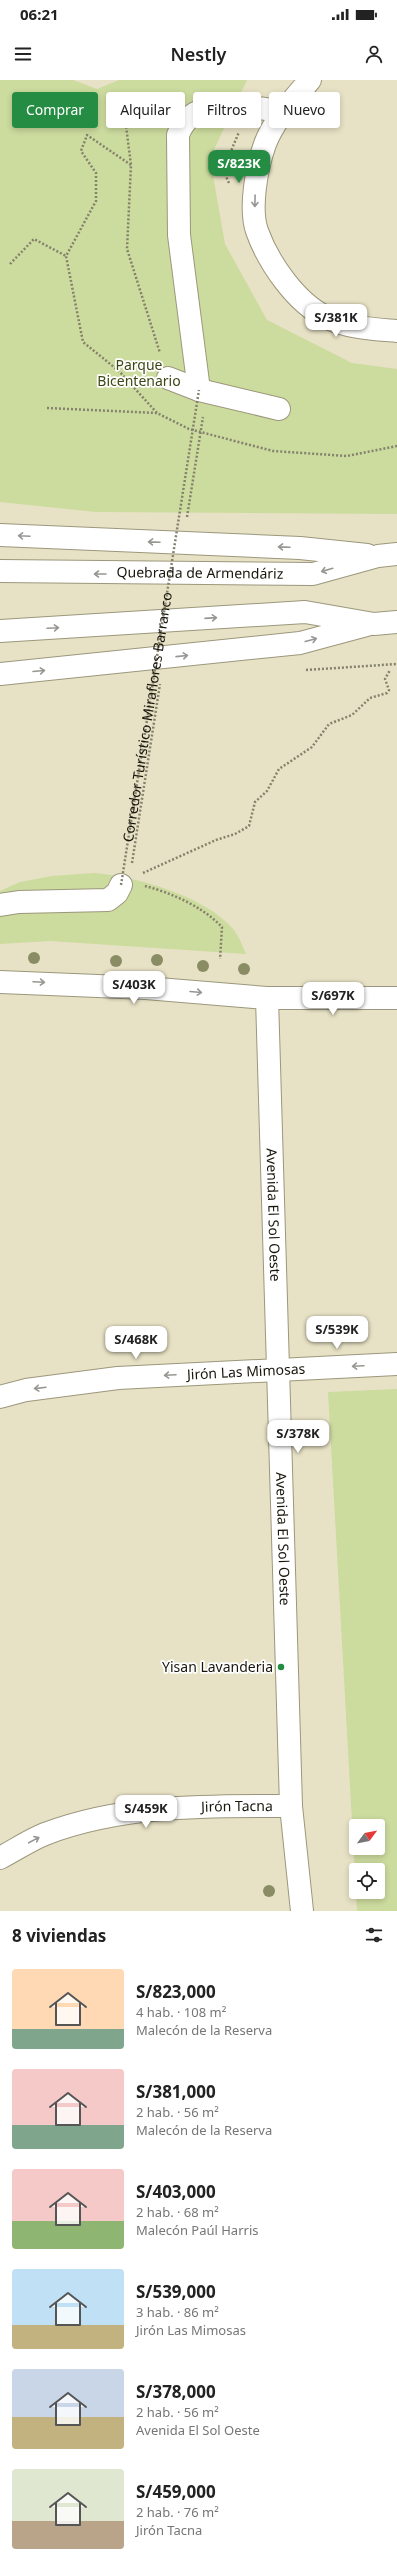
<!DOCTYPE html>
<html lang="es">
<head>
<meta charset="utf-8">
<style>
  :root { --surface:#fff; --page:#f6f6f6; --text:#222; --muted:#767676; --accent:#258d43 }
  body { margin:0; font-family:"Noto Sans",sans-serif; background:var(--page); color:var(--text); height:100vh; display:flex; flex-direction:column; font-size:15px; white-space:nowrap }
  * { box-sizing:border-box; margin:0 }
  p { font-size:13px; color:var(--muted) }
  .icon { flex:none; width:22px; height:22px; fill:none; stroke:currentColor; stroke-width:2; stroke-linecap:round; stroke-linejoin:round }
  .map { position:relative; height:1831px; overflow:hidden }
  .drawer { display:flex; flex-direction:column; background:var(--surface); flex:1 }
  .drawer>* { flex:none }
  .hud { position:absolute; left:12px; top:12px; width:373px; height:36px; display:flex; gap:8px }
  .needle { width:26px; rotate:58deg }
  .tools { position:absolute; left:349px; top:1739px; display:grid; gap:8px }
  .tools a { display:grid; place-items:center; width:36px; height:36px; border-radius:4px; background:var(--surface); box-shadow:0 2px 6px #0003; font-size:20px }
  .price { position:absolute; translate:-50% -34px; padding:0 9px; border-radius:8px; background:#fff; color:#222; font-size:13px; line-height:26px; filter:drop-shadow(0 1px 2px #0008) }
  .price::after { content:''; position:absolute; left:50%; top:24px; width:12px; height:9px; margin-left:-6px; background:inherit; clip-path:polygon(0 0,100% 0,50% 100%) }
  .price.on { background:var(--accent); color:#fff }
  ul { padding:0; list-style:none }
  li { display:flex; align-items:center; gap:12px; height:100px; padding:0 12px }
  li span { display:grid; place-items:center; flex:none; width:112px; height:80px; border-radius:4px; color:#555 }
  li>.icon { margin-inline-start:auto }
  span .icon { width:48px; height:48px; fill:#fffc; stroke-width:1 }
  li b { font-size:17px }
  h2 { display:flex; justify-content:space-between; align-items:center; height:48px; padding:0 12px; font-size:17px }
  .chip { padding:0 14px; border-radius:4px; background:var(--surface); box-shadow:0 2px 6px #0003; font-size:14px; line-height:36px }
  .chip.on { background:var(--accent); color:#fff }
  .status { display:flex; justify-content:space-between; align-items:center; height:28px; padding:0 20px; background:var(--surface); direction:ltr }
  .status svg { height:11px; fill:currentColor }
  header { display:flex; justify-content:space-between; align-items:center; height:52px; padding:0 12px; background:var(--surface); font-size:18px; font-weight:600 }
  .map>svg:first-child { display:block }
</style>
</head>
<body>
<div class="status"><b>06:21</b><svg viewBox="0 0 49 12"><path d="M0 12V9h3v3zM5 12V6h3v6zM10 12V3h3v9zM15 12V0h3v12zM26 1h20v11H26zM47 4h2v5h-2z"/></svg></div>
<header><svg class="icon" aria-label="menu" viewBox="0 0 24 24"><path d="M4 6h16M4 12h16M4 18h16"/></svg>Nestly<svg class="icon" aria-label="person" viewBox="0 0 24 24"><circle cx="12" cy="8" r="4"/><path d="M4 21q1-7 8-7t8 7"/></svg></header>
<div class="map">
<svg width="397" height="1831" viewBox="0 0 397 1831">
  <rect width="100%" height="100%" fill="#e7e2c5"/>
  <path fill="#ccdb9e" fill-rule="evenodd" d="M0,0H73L97,9L119,0H247L210,78L225,164L267,240L352,283L397,289V434L96,432L0,422Z
    M94,793C135,796 206,816 234,850C239,857 243,867 246,874L50,861L0,864V811L20,802L52,796Z
    M397,1309V1831H357L328,1312ZM356,1746H378V1768H356ZM356,1790H378V1812H356Z"/>
  <g fill="none" stroke-linecap="round" stroke-linejoin="round">
    <defs>
      <g id="minor">
        <path d="M310,0C293,20 274,40 265,64C257,86 249,128 257,151C268,182 296,223 326,237C347,248 374,249 397,251"/>
        <path d="M168,298L199,310L279,329"/>
        <path d="M199,310L179,155L178,55C192,13 249,28 284,31"/>
        <path d="M0,825L19,822L108,820L117,813L121,805"/>
        <path d="M0,902L146,908L267,918H397"/>
        <path id="s1" d="M267,918L291,1726L302,1831"/>
        <path id="s2" d="M0,1317L26,1310L118,1298L397,1284"/>
        <path id="s3" d="M0,1778C15,1770 30,1760 45,1754C123,1724 209,1726 291,1726"/>
      </g>
      <g id="highway">
        <path d="M0,455L300,468L367,475"/>
        <path id="s4" d="M0,491L313,494L378,476L397,474"/>
        <path d="M0,551L305,532L374,544L397,542"/>
        <path d="M0,594L300,563L367,545"/>
      </g>
    </defs>
    <use href="#minor" stroke="#9c977c" stroke-width="24"/>
    <use href="#highway" stroke="#9c977c" stroke-width="24"/>
    <path stroke="#84816d" stroke-width="2.5" stroke-dasharray="2 2" stroke-linecap="butt" d="M160,34L125,38L131,85L127,169L160,273
      M131,85L87,55L81,71L96,93V121L66,176L83,262L120,292L157,333L189,349L273,371L347,376L397,366
      M229,103L223,90L239,52
      M10,184L34,159L66,176
      M47,328L157,333
      M187,437L203,337
      M306,590L397,584
      M132,783L160,604
      M143,793L216,760L235,754L249,746L255,722L267,711L279,689L312,667L329,644L352,635L370,618L387,613L389,610L385,599L390,590
      M145,806C172,813 203,827 222,847L220,879"/>
    <use href="#minor" stroke="#fff" stroke-width="22"/>
    <use href="#highway" stroke="#fff" stroke-width="22"/>
    <path stroke="#84816d" stroke-width="2.5" stroke-dasharray="2 2" stroke-linecap="butt" id="s5" d="M121,805L199,310"/>
  </g>
  <g fill="#8a8d64">
    <circle cx="34" cy="878" r="6"/>
    <circle cx="157" cy="880" r="6"/>
    <circle cx="116" cy="881" r="6"/>
    <circle cx="203" cy="886" r="6"/>
    <circle cx="244" cy="889" r="6"/>
    <circle cx="269" cy="1811" r="6"/>
  </g>
  <defs><path id="oneway-shaft" d="M-6 0H5M1.5-3L5.5 0L1.5 3" fill="none" stroke-width="1.6" stroke-linecap="round" stroke-linejoin="round"/></defs>
  <g stroke="#979692">
    <use href="#oneway-shaft" transform="translate(255 121) rotate(91)"/>
    <use href="#oneway-shaft" transform="translate(24 456) rotate(-177)"/>
    <use href="#oneway-shaft" transform="translate(154 462) rotate(-178)"/>
    <use href="#oneway-shaft" transform="translate(284 467) rotate(-178)"/>
    <use href="#oneway-shaft" transform="translate(327 490) rotate(164)"/>
    <use href="#oneway-shaft" transform="translate(100 494) rotate(-180)"/>
    <use href="#oneway-shaft" transform="translate(211 538) rotate(-4)"/>
    <use href="#oneway-shaft" transform="translate(53 548) rotate(-3)"/>
    <use href="#oneway-shaft" transform="translate(311 560) rotate(-15)"/>
    <use href="#oneway-shaft" transform="translate(182 576) rotate(-6)"/>
    <use href="#oneway-shaft" transform="translate(39 591) rotate(-5)"/>
    <use href="#oneway-shaft" transform="translate(39 902) rotate(3)"/>
    <use href="#oneway-shaft" transform="translate(196 912) rotate(5)"/>
    <use href="#oneway-shaft" transform="translate(358 1286) rotate(177)"/>
    <use href="#oneway-shaft" transform="translate(170 1295) rotate(177)"/>
    <use href="#oneway-shaft" transform="translate(40 1308) rotate(173)"/>
    <use href="#oneway-shaft" transform="translate(34 1760) rotate(-28)"/>
  </g>
  <circle fill="#258d43" stroke="#fff" stroke-width="1.5" cx="281" cy="1587" r="4"/>
  <g text-anchor="middle" stroke-width="3.5" stroke-linejoin="round" paint-order="stroke">
    <g font-size="14" fill="#3d4714" stroke="#fff">
      <text x="139" y="290">Parque<tspan x="139" dy="16">Bicentenario</tspan></text>
    </g>
    <g font-size="14" fill="#18160c" stroke="#fff">
      <text dy="5" stroke="none"><textPath href="#s4" startOffset="200">Quebrada de Armendáriz</textPath></text>
      <text dy="5" stroke="none"><textPath href="#s5" startOffset="170">Corredor Turístico Miraflores Barranco</textPath></text>
      <text dy="5" stroke="none"><textPath href="#s1" startOffset="217">Avenida El Sol Oeste</textPath></text>
      <text dy="5" stroke="none"><textPath href="#s2" startOffset="248">Jirón Las Mimosas</textPath></text>
      <text dy="5" stroke="none"><textPath href="#s1" startOffset="541">Avenida El Sol Oeste</textPath></text>
      <text dy="5" stroke="none"><textPath href="#s3" startOffset="246">Jirón Tacna</textPath></text>
    </g>
    <g font-size="14" fill="#18160c" stroke="#fff" text-anchor="end">
      <text x="273" y="1592">Yisan Lavanderia</text>
    </g>
  </g>
</svg>
<div class="tools">
<a><svg class="needle" viewBox="-14 -14 28 28"><path d="M0-13l5 13h-10z" fill="#e53935"/><path d="M0 13l5-13h-10z" fill="#767676"/></svg></a>
<a><svg class="icon" aria-label="locate" viewBox="0 0 24 24"><circle cx="12" cy="12" r="6"/><path d="M12 2v4M12 18v4M2 12h4M18 12h4"/></svg></a>
</div>
<b class="price on" style="left:239px;top:104px">S/823K</b>
<b class="price" style="left:336px;top:258px">S/381K</b>
<b class="price" style="left:134px;top:925px">S/403K</b>
<b class="price" style="left:333px;top:936px">S/697K</b>
<b class="price" style="left:337px;top:1270px">S/539K</b>
<b class="price" style="left:136px;top:1280px">S/468K</b>
<b class="price" style="left:298px;top:1374px">S/378K</b>
<b class="price" style="left:146px;top:1749px">S/459K</b>
<div class="hud">
<a class="chip on">Comprar</a>
<a class="chip">Alquilar</a>
<a class="chip">Filtros</a>
<a class="chip">Nuevo</a>
</div>
</div>
<section class="drawer">
<h2>8 viviendas<svg class="icon" aria-label="filters" viewBox="0 0 24 24"><path d="M4 7h16M4 17h16"/><circle cx="9" cy="7" r="2"/><circle cx="15" cy="17" r="2"/></svg></h2>
<ul>
<li><span style="background:linear-gradient(#ffd9b3 75%,#7fa58c 0)"><svg class="icon" aria-label="home" viewBox="0 0 24 24"><path d="M3 11l9-7 9 7M6 9v11h12V9"/></svg></span><div><b>S/823,000</b><p>4 hab. · 108 m²</p><p>Malecón de la Reserva</p></div></li>
<li><span style="background:linear-gradient(#f6c9c9 70%,#7fa58c 0)"><svg class="icon" aria-label="home" viewBox="0 0 24 24"><path d="M3 11l9-7 9 7M6 9v11h12V9"/></svg></span><div><b>S/381,000</b><p>2 hab. · 56 m²</p><p>Malecón de la Reserva</p></div></li>
<li><span style="background:linear-gradient(#f6c9c9 65%,#8fb573 0)"><svg class="icon" aria-label="home" viewBox="0 0 24 24"><path d="M3 11l9-7 9 7M6 9v11h12V9"/></svg></span><div><b>S/403,000</b><p>2 hab. · 68 m²</p><p>Malecón Paúl Harris</p></div></li>
<li><span style="background:linear-gradient(#bfe0f5 70%,#c2b280 0)"><svg class="icon" aria-label="home" viewBox="0 0 24 24"><path d="M3 11l9-7 9 7M6 9v11h12V9"/></svg></span><div><b>S/539,000</b><p>3 hab. · 86 m²</p><p>Jirón Las Mimosas</p></div></li>
<li><span style="background:linear-gradient(#c9d6e8 60%,#c2b280 0)"><svg class="icon" aria-label="home" viewBox="0 0 24 24"><path d="M3 11l9-7 9 7M6 9v11h12V9"/></svg></span><div><b>S/378,000</b><p>2 hab. · 56 m²</p><p>Avenida El Sol Oeste</p></div></li>
<li><span style="background:linear-gradient(#dfe7d0 65%,#b9a48a 0)"><svg class="icon" aria-label="home" viewBox="0 0 24 24"><path d="M3 11l9-7 9 7M6 9v11h12V9"/></svg></span><div><b>S/459,000</b><p>2 hab. · 76 m²</p><p>Jirón Tacna</p></div></li>
</ul>
</section>
</body>
</html>
